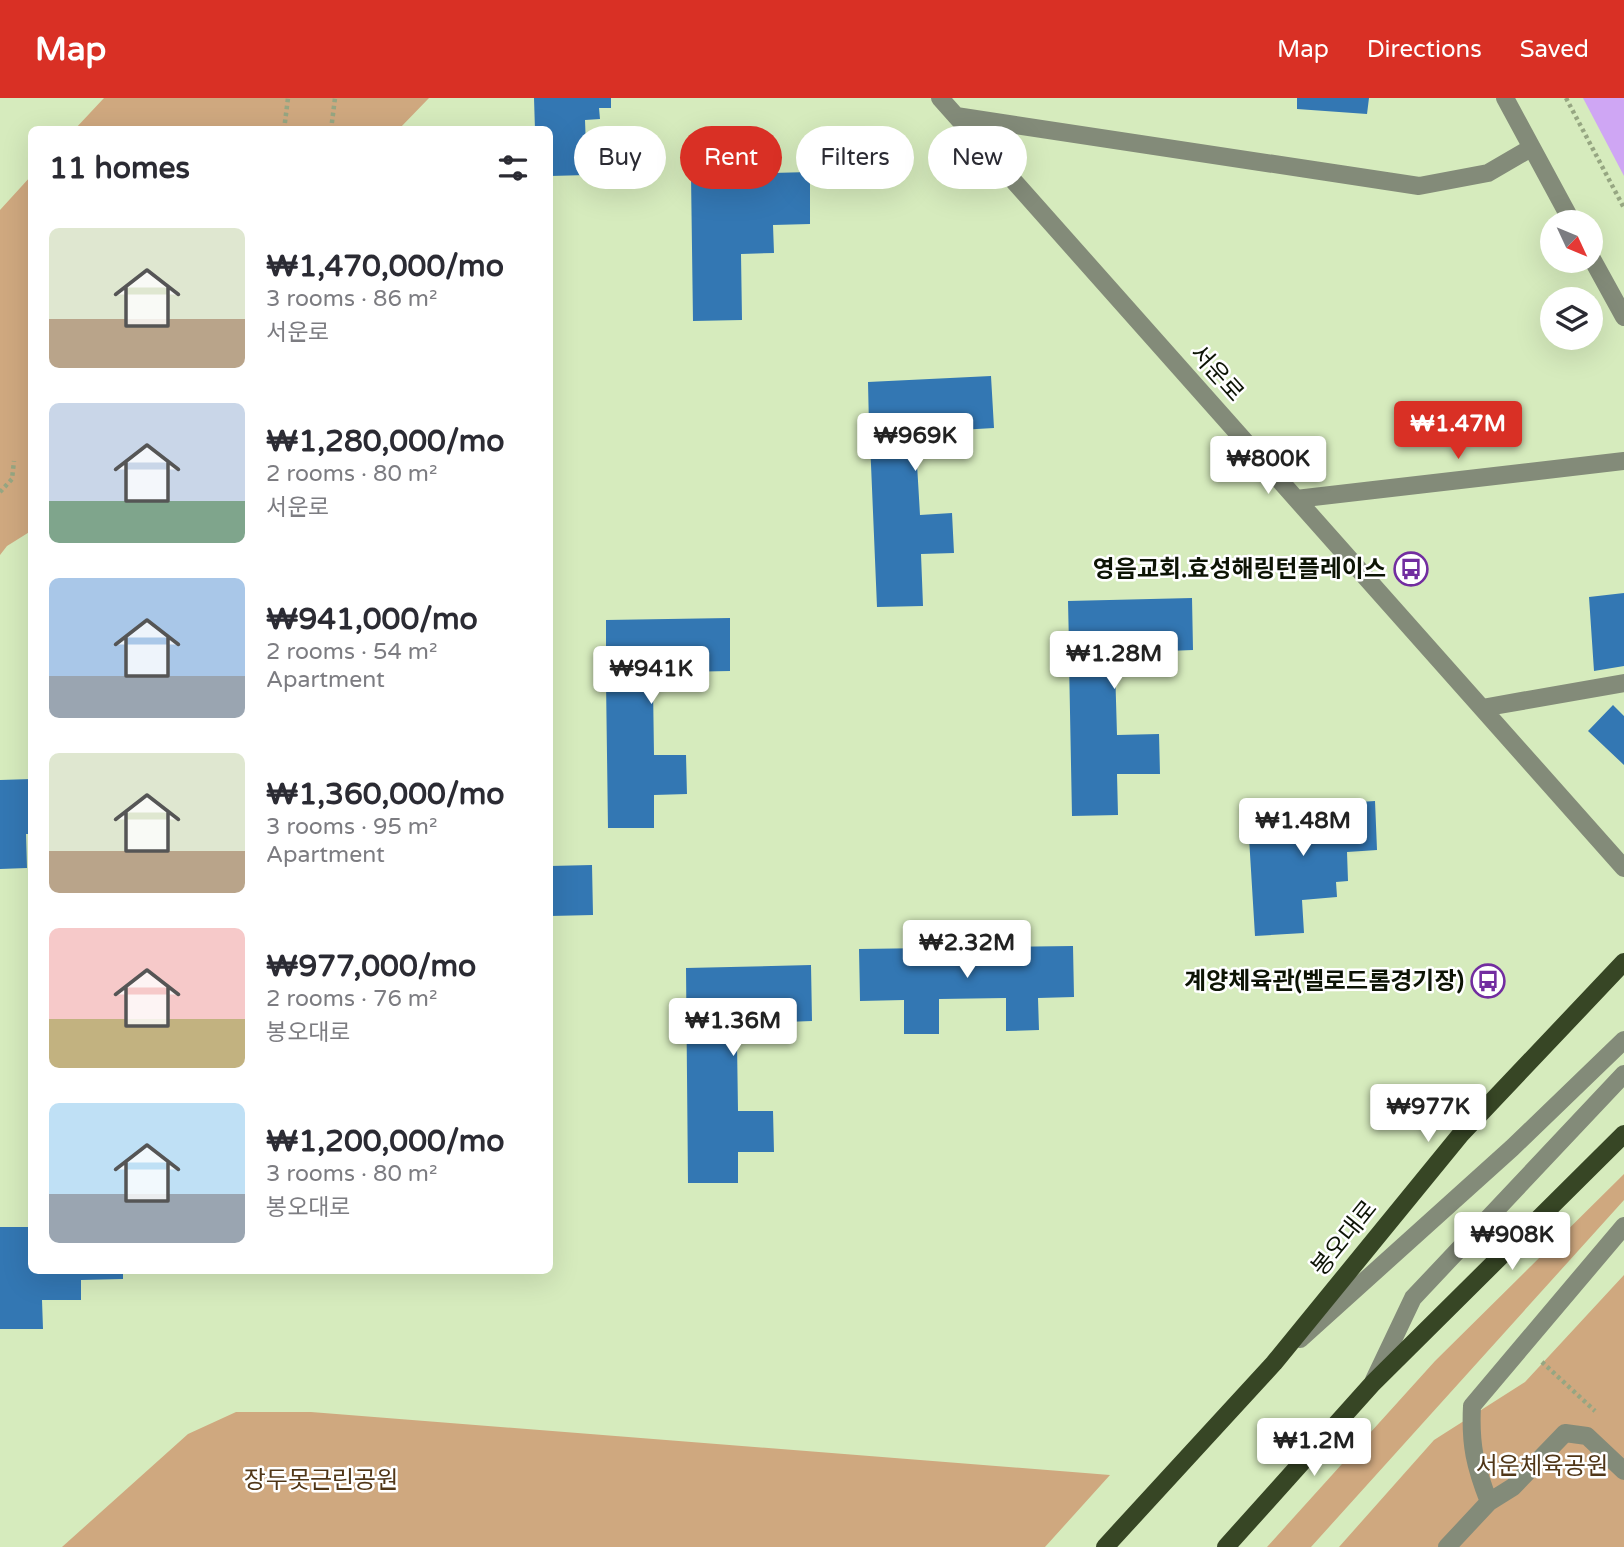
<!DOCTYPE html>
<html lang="en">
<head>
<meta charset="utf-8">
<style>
  :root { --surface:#fff; --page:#f2f2f3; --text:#2b2b33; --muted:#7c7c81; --accent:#d93025 }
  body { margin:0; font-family:"Varela Round","Noto Sans KR",sans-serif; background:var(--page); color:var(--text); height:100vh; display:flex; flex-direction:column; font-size:26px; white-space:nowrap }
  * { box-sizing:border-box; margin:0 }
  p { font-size:23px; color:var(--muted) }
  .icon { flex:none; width:38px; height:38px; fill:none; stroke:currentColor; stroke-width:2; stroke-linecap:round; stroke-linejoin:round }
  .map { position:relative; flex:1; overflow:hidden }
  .side { position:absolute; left:28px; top:28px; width:525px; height:1148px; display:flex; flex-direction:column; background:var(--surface); border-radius:10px; box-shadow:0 7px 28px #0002 }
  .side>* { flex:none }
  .banner { position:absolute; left:574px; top:28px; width:665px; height:63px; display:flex; gap:14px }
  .needle { width:46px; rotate:134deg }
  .fabs { position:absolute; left:1540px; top:112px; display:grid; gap:14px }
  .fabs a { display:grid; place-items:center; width:63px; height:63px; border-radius:50%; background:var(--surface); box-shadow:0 7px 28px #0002; font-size:35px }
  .price { position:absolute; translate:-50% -60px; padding:0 16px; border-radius:7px; background:#fff; color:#222; font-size:23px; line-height:46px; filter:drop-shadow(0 2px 4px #0008) }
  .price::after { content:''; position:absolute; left:50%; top:42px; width:21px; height:16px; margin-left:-10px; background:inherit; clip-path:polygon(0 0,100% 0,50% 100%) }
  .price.current { background:var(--accent); color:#fff }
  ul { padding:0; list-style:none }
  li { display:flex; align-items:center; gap:21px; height:175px; padding:0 21px }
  li span { display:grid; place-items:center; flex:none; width:196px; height:140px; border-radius:10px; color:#555 }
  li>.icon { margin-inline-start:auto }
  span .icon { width:84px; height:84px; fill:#fffc; stroke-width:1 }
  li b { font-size:30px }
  h2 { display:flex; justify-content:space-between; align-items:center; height:84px; padding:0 21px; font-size:30px }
  .tag { padding:0 24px; border-radius:32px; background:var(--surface); box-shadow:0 7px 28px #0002; font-size:24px; line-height:63px }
  .tag.current { background:var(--accent); color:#fff }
  header { display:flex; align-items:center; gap:42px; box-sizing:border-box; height:98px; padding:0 35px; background:var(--accent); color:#fff }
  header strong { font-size:33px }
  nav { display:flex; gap:38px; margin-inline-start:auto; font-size:24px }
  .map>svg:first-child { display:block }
</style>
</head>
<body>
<header>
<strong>Map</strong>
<nav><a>Map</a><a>Directions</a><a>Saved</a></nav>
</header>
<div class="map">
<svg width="1624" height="1449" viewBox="0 0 1624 1449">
  <rect width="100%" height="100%" fill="#d6ebbd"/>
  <path fill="#cfa87f" d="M104,0H429L399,31H75Z
    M31,78V433L7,448L0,457V112Z
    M1624,1076V1102L1311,1449H1267L1435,1263Z
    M1624,1177V1449H1339L1434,1342L1525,1284Z
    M236,1314H311L1110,1377L1045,1449H62L188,1336Z"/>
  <path fill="#cfa6f4" d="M1583,0H1624V78Z"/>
  <path fill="#3377b3" d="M534,0H611V10H599L600,21L585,22L587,77L550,78V32H535Z
    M1297,0H1369L1367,16L1297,11Z
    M810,74V126L773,127L774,155L741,156L742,222L693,223L691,77Z
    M991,278L994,330L942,333L943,348L916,349L920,417L952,415L954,455L921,456L923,508L877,509L870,343H880L879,328L869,329L868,284Z
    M1624,495V568L1594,573L1589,499Z
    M1192,500L1193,552L1142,554V569H1115L1117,637L1159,636L1160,676H1117L1118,717L1072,718L1069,562L1078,563V547L1069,548L1068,503Z
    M730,520V573L679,574V589H653L654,657H686L687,696L654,697V730H608L606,583L616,582V568H606V522Z
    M1613,607L1624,618V667L1588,633Z
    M32,681V736H26L27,770L0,771V682Z
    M1375,703L1377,752L1347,754L1348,783L1336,784L1337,799L1302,802L1304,835L1255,838L1248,723H1252L1251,711Z
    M592,767L593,817L550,818V768Z
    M1073,848L1074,899L1038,900L1039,932L1006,933V900L939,901V936H904V902L860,903L859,851Z
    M811,867L812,923L785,924V932L767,933V944L737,945L738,1013H773L774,1054H738V1085H688L686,870Z
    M0,1129H32V1172H123V1181L81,1182V1202H42L43,1231H0Z"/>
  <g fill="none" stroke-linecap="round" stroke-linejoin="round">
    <path stroke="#96a682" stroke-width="4.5" stroke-dasharray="3.5 3.5" stroke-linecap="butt" d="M1566,0L1624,110
      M284,32L288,0
      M331,32L335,0
      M0,394L12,381L14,363
      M1542,1264L1595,1313"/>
    <path stroke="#838b79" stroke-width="18" d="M940,0L1624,770
      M1505,0L1572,124
      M956,18L1419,88L1488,75L1531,50
      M1591,159L1624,219
      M1296,401L1624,363
      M1482,610L1624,585
      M1300,1241L1512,1050L1624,942
      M1374,1282L1413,1200L1624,976
      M1489,1404L1513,1389L1565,1335L1587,1338L1624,1373
      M1447,1449L1489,1404C1475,1368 1470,1347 1472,1308L1624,1128"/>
    <path stroke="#374625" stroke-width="18" d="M1105,1449L1274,1265L1461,1036L1624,864
      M1226,1449L1373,1285L1624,1036"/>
  </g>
  <defs>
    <symbol id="bus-ring" viewBox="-11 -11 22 22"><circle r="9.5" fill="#fff" stroke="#722da0" stroke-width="1.5"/><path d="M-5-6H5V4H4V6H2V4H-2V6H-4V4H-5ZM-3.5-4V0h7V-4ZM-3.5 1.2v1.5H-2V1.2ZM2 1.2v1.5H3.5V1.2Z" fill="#722da0"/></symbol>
  </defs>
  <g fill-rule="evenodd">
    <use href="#bus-ring" x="1392" y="452" width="38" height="38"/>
    <use href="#bus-ring" x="1469" y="864" width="38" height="38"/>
  </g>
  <g text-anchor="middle" stroke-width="5" stroke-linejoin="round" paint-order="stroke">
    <g font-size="24" fill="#0d1405" stroke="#fff">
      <text transform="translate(1217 275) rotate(48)" y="8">서운로</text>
      <text transform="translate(1344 1140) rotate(-51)" y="8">봉오대로</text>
    </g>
    <g font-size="24" font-weight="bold" fill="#0d1405" stroke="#fff" text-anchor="end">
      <text x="1386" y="479">영음교회.효성해링턴플레이스</text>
      <text x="1464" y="891">계양체육관(벨로드롬경기장)</text>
    </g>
    <g font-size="24" fill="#503617" stroke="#fff">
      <text x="1542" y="1376">서운체육공원</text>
      <text x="321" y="1390">장두못근린공원</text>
    </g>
  </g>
</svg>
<div class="fabs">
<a><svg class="needle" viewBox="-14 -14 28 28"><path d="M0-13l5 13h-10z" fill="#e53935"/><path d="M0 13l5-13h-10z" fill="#7c7c81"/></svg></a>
<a><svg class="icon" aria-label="layers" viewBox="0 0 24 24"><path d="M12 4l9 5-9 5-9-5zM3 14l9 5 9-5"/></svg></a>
</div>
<b class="price current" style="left:1458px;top:363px">₩1.47M</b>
<b class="price" style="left:915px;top:375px">₩969K</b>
<b class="price" style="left:1268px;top:398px">₩800K</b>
<b class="price" style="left:1114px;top:593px">₩1.28M</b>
<b class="price" style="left:651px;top:608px">₩941K</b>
<b class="price" style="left:1303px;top:760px">₩1.48M</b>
<b class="price" style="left:967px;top:882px">₩2.32M</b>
<b class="price" style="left:733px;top:960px">₩1.36M</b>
<b class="price" style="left:1428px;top:1046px">₩977K</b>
<b class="price" style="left:1512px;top:1174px">₩908K</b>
<b class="price" style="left:1314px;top:1380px">₩1.2M</b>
<div class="banner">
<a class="tag">Buy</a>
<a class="tag current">Rent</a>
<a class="tag">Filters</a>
<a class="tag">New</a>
</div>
<section class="side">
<h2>11 homes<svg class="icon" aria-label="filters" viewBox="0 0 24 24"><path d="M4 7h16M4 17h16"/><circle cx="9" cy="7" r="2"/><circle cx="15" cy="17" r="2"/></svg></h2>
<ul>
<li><span style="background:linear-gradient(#dfe7d0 65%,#b9a48a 0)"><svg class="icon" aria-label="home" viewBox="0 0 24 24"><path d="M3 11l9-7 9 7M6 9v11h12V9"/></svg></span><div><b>₩1,470,000/mo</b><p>3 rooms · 86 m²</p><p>서운로</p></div></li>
<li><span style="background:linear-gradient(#c9d6e8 70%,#7fa58c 0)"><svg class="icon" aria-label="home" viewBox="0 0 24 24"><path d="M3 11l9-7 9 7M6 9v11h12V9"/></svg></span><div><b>₩1,280,000/mo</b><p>2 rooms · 80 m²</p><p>서운로</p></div></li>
<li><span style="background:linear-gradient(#a9c7e8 70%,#9aa5b1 0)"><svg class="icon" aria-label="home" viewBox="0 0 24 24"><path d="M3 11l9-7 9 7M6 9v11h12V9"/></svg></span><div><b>₩941,000/mo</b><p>2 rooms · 54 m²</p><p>Apartment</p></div></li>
<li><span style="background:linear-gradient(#dfe7d0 70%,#b9a48a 0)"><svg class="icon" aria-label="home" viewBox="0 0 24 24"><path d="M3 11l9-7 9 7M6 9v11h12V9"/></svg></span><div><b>₩1,360,000/mo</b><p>3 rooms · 95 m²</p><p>Apartment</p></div></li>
<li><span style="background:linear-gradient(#f6c9c9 65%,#c2b280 0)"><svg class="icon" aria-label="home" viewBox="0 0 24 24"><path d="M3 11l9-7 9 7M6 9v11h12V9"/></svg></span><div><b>₩977,000/mo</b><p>2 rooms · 76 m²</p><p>봉오대로</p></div></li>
<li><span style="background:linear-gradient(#bfe0f5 65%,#9aa5b1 0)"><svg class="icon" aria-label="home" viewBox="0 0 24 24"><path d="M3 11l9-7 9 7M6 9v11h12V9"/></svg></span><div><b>₩1,200,000/mo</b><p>3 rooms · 80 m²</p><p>봉오대로</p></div></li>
</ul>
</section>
</div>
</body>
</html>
